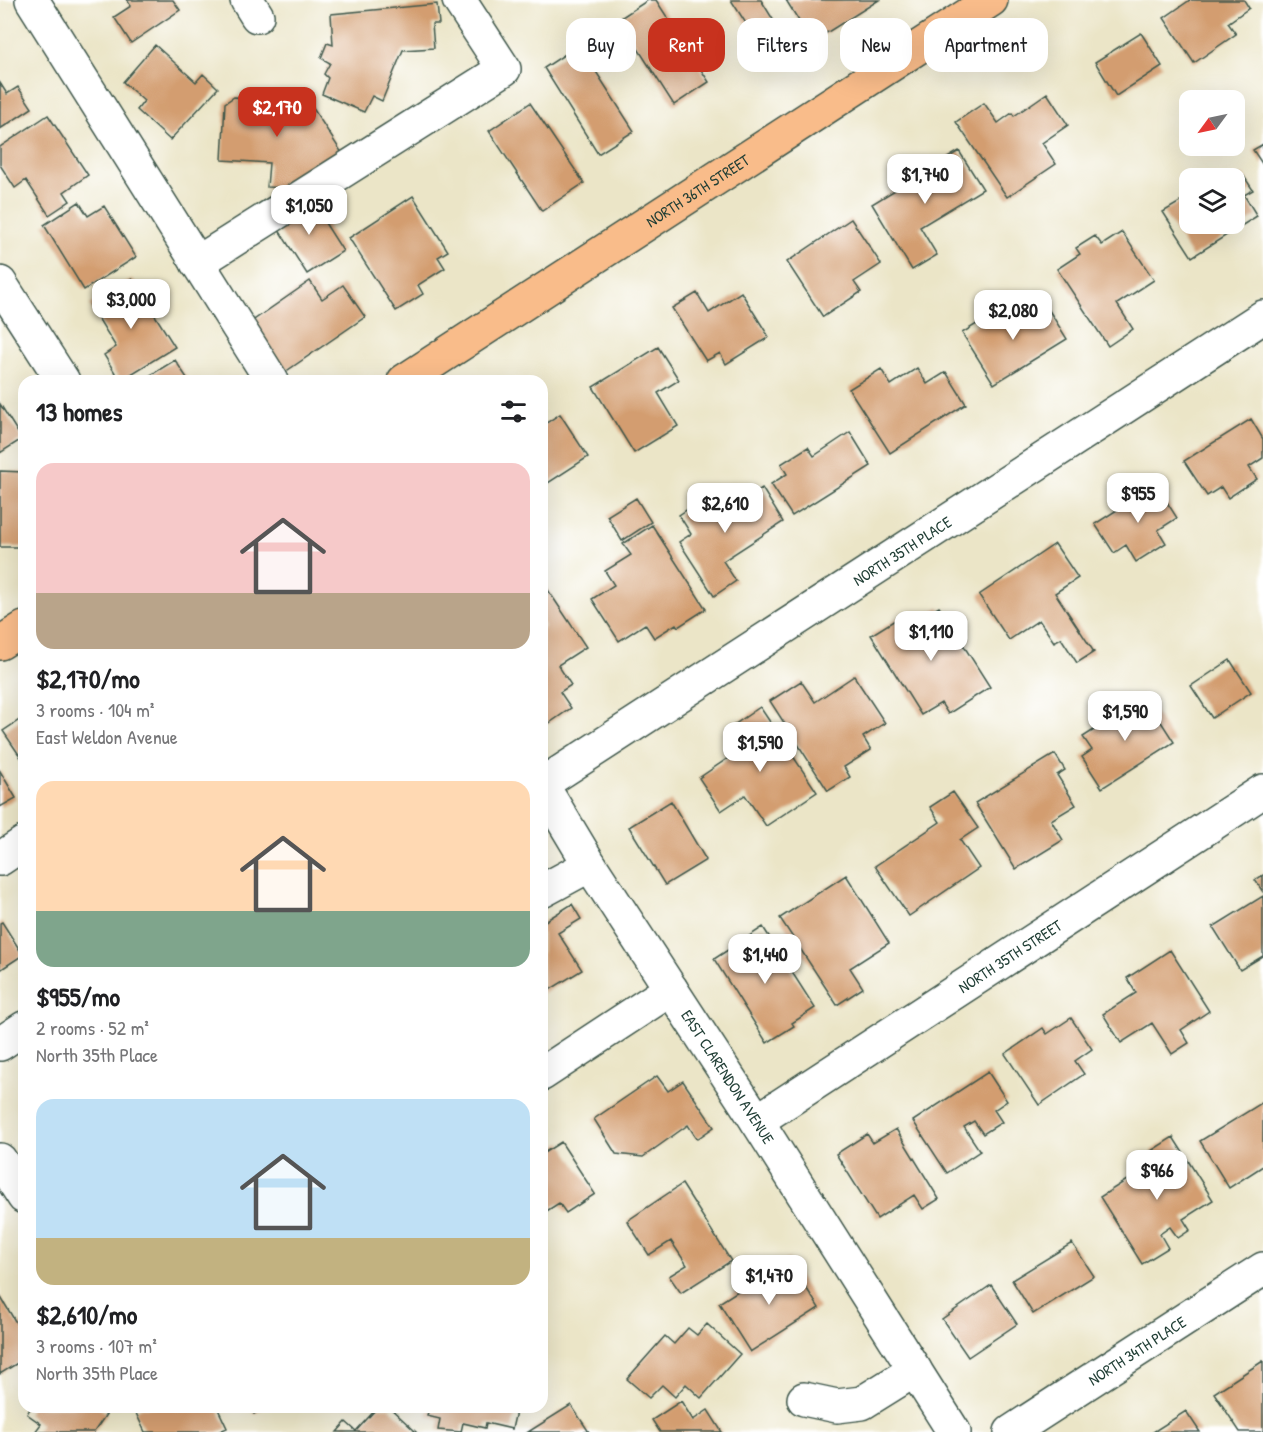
<!DOCTYPE html>
<html lang="en">
<head>
<meta charset="utf-8">
<style>
  :root { --surface:#fff; --page:#f2f2f2; --text:#202124; --muted:#757577; --accent:#c8321e }
  body { margin:0; font-family:"Patrick Hand",sans-serif; background:var(--page); color:var(--text); height:100vh; display:flex; flex-direction:column; font-size:22px; white-space:nowrap }
  * { box-sizing:border-box; margin:0 }
  p { font-size:20px; color:var(--muted) }
  .icon { flex:none; width:33px; height:33px; fill:none; stroke:currentColor; stroke-width:2; stroke-linecap:round; stroke-linejoin:round }
  .map { position:relative; flex:1; overflow:hidden }
  .panel { position:absolute; left:18px; top:375px; width:530px; height:1038px; display:flex; flex-direction:column; background:var(--surface); border-radius:18px; box-shadow:0 6px 24px #0002 }
  .panel>* { flex:none }
  .guide { position:absolute; left:566px; top:18px; width:570px; height:54px; display:flex; gap:12px }
  .needle { width:39px; rotate:237deg }
  .tools { position:absolute; left:1179px; top:90px; display:grid; gap:12px }
  .tools a { display:grid; place-items:center; width:66px; height:66px; border-radius:12px; background:var(--surface); box-shadow:0 6px 24px #0002; font-size:30px }
  .price { position:absolute; translate:-50% -51px; padding:0 14px; border-radius:12px; background:#fff; color:#222; font-size:20px; line-height:39px; filter:drop-shadow(0 2px 3px #0008) }
  .price::after { content:''; position:absolute; left:50%; top:36px; width:18px; height:14px; margin-left:-9px; background:inherit; clip-path:polygon(0 0,100% 0,50% 100%) }
  .price.on { background:var(--accent); color:#fff }
  ul { padding:0; list-style:none }
  li { display:grid; align-content:center; gap:12px; height:318px; padding:0 18px }
  li span { display:grid; place-items:center; height:186px; border-radius:18px; color:#555 }
  li>.icon { margin-inline-start:auto }
  span .icon { width:108px; height:108px; fill:#fffc; stroke-width:1 }
  li b { font-size:26px }
  h2 { display:flex; justify-content:space-between; align-items:center; height:72px; padding:0 18px; font-size:26px }
  .tag { padding:0 21px; border-radius:18px; background:var(--surface); box-shadow:0 6px 24px #0002; font-size:21px; line-height:54px }
  .tag.on { background:var(--accent); color:#fff }
  .map>svg:first-child { display:block }
</style>
</head>
<body>
<div class="map">
<svg width="1263" height="1432" viewBox="0 0 1263 1432">
  <rect width="100%" height="100%" fill="#fff"/>
  <filter id="ink" filterUnits="userSpaceOnUse"><feTurbulence type="fractalNoise" baseFrequency=".0167" numOctaves="2"/><feDisplacementMap in="SourceGraphic" scale="12" xChannelSelector="R" yChannelSelector="G"/><feConvolveMatrix kernelMatrix="1 2 1 2 8 2 1 2 1" color-interpolation-filters="sRGB"/></filter>
  <filter id="wash" filterUnits="userSpaceOnUse"><feTurbulence type="fractalNoise" baseFrequency=".008" numOctaves="4" result="noise"/><feDisplacementMap in="SourceGraphic" scale="24" xChannelSelector="R" yChannelSelector="G"/><feGaussianBlur stdDeviation="1.35" result="paint"/><feColorMatrix in="noise" values="0 0 0 0 0 0 0 0 0 0 0 0 0 0 0 0 0 1.4 0 .05"/><feComposite in="paint" operator="in"/></filter>
  <g filter="url(#wash)">
    <rect width="100%" height="100%" fill="#ebe5c7"/>
    <g id="blocks">
      <path fill="#d39d6f" d="M127,0H173L180,10L131,43L114,17L131,6Z
        M648,0H656L709,82L674,105L619,19Z
        M731,0H761L777,26L756,39Z
        M786,0H879L812,42Z
        M1190,0H1244L1249,8L1228,23L1236,34L1194,63L1164,18Z
        M437,4L439,24H432L434,48L403,50L382,101L372,96L364,112L322,94L328,78L324,74L330,63L321,58L327,43L333,45L331,14Z
        M1141,33L1162,66L1116,96L1095,62Z
        M155,45L196,82L203,74L218,88L170,140L137,110L144,101L123,82Z
        M579,45L634,131L598,154L544,68Z
        M0,83L7,94L18,87L32,108L0,129Z
        M1047,93L1068,125L1042,143L1056,164L1007,197L956,122L984,103L998,123L1012,113L1014,116Z
        M305,96L342,153L288,188L267,187L269,163L222,160L225,103L234,97L275,100L283,111Z
        M530,103L584,183L542,211L489,131Z
        M48,115L88,175L64,192L70,201L49,215L26,180L15,188L0,165V147Z
        M1263,144V165L1253,150Z
        M959,151L983,189L920,227L937,255L912,270L872,204Z
        M1243,175L1253,190L1244,195L1257,216L1192,257L1163,212L1190,196V224H1234V180Z
        M413,196L448,251L438,257L445,268L418,285L423,294L396,311L349,238Z
        M317,197L325,212L320,215L343,251L307,274L275,224Z
        M79,202L88,216L104,206L136,257L84,290L44,225Z
        M851,219L881,264L854,282L861,292L823,317L787,262Z
        M1122,232L1154,280L1117,304L1133,329L1108,346L1057,269L1080,254L1076,248L1095,236L1102,245Z
        M132,279L175,347L120,381L104,355L116,347L90,305Z
        M310,281L322,299L343,285L365,317L285,372L251,322Z
        M741,292L769,337L726,364L720,353L706,361L672,308L697,293L709,313Z
        M1045,304L1067,339L994,384L962,333L1006,306L1016,323Z
        M658,347L679,380L658,393L678,426L634,453L593,387Z
        M175,360L189,381H141Z
        M917,368L927,384L946,372L966,404L890,453L849,389L881,369L891,385Z
        M0,404L22,439L0,453Z
        M560,414L588,457L545,485L542,479V426Z
        M1251,419L1263,439V458L1249,467L1257,479L1228,498L1221,487L1207,496L1184,461Z
        M850,432L871,466L792,516L771,484L787,474L781,464L808,447L814,456Z
        M0,471L24,472V547H0Z
        M1156,485L1177,518L1158,530L1166,543L1136,562L1126,545L1114,553L1095,524Z
        M762,488L783,522L723,561L736,581L714,596L679,542L691,534L679,515L715,491L728,510Z
        M636,498L651,522L622,541L607,516Z
        M652,525L706,609L678,627L676,624L654,638L645,624L619,641L592,599L614,585L605,571L631,555L623,544Z
        M1055,544L1078,578L1055,593L1094,652L1077,663L1061,638L1054,642L1039,620L1009,640L979,595Z
        M542,581L586,647L558,665L571,685L560,692L571,708L548,724L542,715V629L545,627L542,622Z
        M939,607L990,687L948,714L941,703L921,715L871,635L903,615L910,625Z
        M1230,660L1251,692L1212,718L1191,686Z
        M854,676L885,723L863,737L871,750L844,767L850,777L828,791L770,701L801,681L815,702Z
        M1145,697L1174,742L1102,788L1082,757L1092,750L1083,737Z
        M760,707L817,792L766,826L745,795L721,811L699,778L747,745L734,725Z
        M24,717V762L3,731Z
        M1055,754L1065,770L1057,775L1076,805L1051,820L1063,840L1016,869L975,803Z
        M0,771L16,798L0,807Z
        M953,792L978,828L960,840L979,868L909,916L875,866L940,822L930,807Z
        M671,801L706,860L665,885L629,827Z
        M846,875L889,943L850,968L863,988L837,1005L780,918Z
        M1263,875V892L1255,880Z
        M1263,896V956L1240,970L1213,927Z
        M572,904L581,919L558,933L582,970L543,994L542,923Z
        M2,922L23,955L0,970V923Z
        M763,927L815,1008L792,1023L794,1026L767,1043L714,959Z
        M1170,950L1209,1011L1181,1030L1189,1043L1172,1054L1152,1023L1121,1043L1103,1014L1136,993L1127,978Z
        M1071,1018L1092,1049L1075,1061L1084,1074L1039,1105L1005,1054L1043,1028L1047,1034Z
        M988,1072L1007,1101L994,1110L1002,1122L983,1134L974,1121L964,1127L980,1151L947,1173L913,1121Z
        M657,1076L668,1091L683,1081L714,1127L697,1139L688,1125L643,1157L616,1154L594,1119Z
        M1263,1102V1166L1229,1188L1200,1141Z
        M896,1129L939,1199L923,1209L914,1195L877,1219L836,1154L867,1134L873,1143Z
        M1173,1137L1213,1200L1183,1219L1190,1230L1178,1238L1170,1227L1160,1234L1168,1248L1142,1264L1100,1197L1157,1161L1151,1151Z
        M561,1142L595,1194L566,1213L559,1203L542,1214V1154Z
        M682,1184L731,1261L681,1293L669,1276L687,1265L671,1241L649,1255L627,1221Z
        M1072,1243L1094,1276L1033,1314L1012,1280Z
        M788,1259L819,1308L750,1352L719,1303Z
        M991,1285L1017,1324L968,1357L942,1319Z
        M0,1296L18,1326L24,1322V1359L0,1374Z
        M707,1324L740,1354L701,1398L686,1384L675,1397L662,1385L649,1398L627,1379L665,1336L674,1344L688,1328L697,1335Z
        M1263,1361V1432H1240L1214,1393Z
        M681,1401L693,1420L708,1410L722,1432H660L652,1420Z
        M571,1405L589,1432H528Z
        M31,1407H98L107,1413L94,1432H35L41,1424L27,1414Z
        M142,1407H217L227,1428L218,1432H145L135,1411Z
        M249,1407H265L254,1414Z
        M378,1407H389L416,1432H337L346,1422L356,1431Z
        M429,1407H517L512,1429L486,1423L485,1428L463,1423L461,1432L438,1430L440,1419L427,1416Z
        M1186,1411L1200,1432H1153Z"/>
    </g>
  </g>
  <g filter="url(#ink)">
    <use href="#blocks" fill-opacity="0" stroke="#3e564a" stroke-width="1.5"/>
    <g fill="none" stroke-linecap="round" stroke-linejoin="round">
      <defs>
        <g id="minor">
          <path d="M32,0L272,381"/>
          <path d="M247,0L257,16"/>
          <path d="M197,263L504,69L459,0"/>
          <path d="M0,283L63,381"/>
          <path id="s1" d="M542,784L1263,317"/>
          <path id="s2" d="M542,785L590,865L757,1121L954,1432"/>
          <path d="M0,859L24,843"/>
          <path d="M542,891L590,865"/>
          <path d="M0,1044L24,1028"/>
          <path d="M542,1074L671,989"/>
          <path id="s3" d="M757,1121L1263,791"/>
          <path d="M0,1160L24,1197"/>
          <path d="M804,1399L837,1406L862,1403L915,1370"/>
          <path id="s4" d="M1011,1432L1263,1269"/>
        </g>
        <g id="major">
          <path id="s5" d="M404,381L991,0"/>
          <path d="M0,643L24,628"/>
        </g>
      </defs>
      <use href="#minor" stroke="#3e564a" stroke-width="36"/>
      <use href="#major" stroke="#3e564a" stroke-width="36"/>
      <use href="#minor" stroke="#fff" stroke-width="33"/>
      <use href="#major" stroke="#f9bc8a" stroke-width="33"/>
    </g>
  </g>
  <g text-anchor="middle" stroke-width="5" stroke-linejoin="round" paint-order="stroke">
    <g font-size="16" fill="#1f3d34" stroke="#fff">
      <text dy="6" stroke="none"><textPath href="#s5" startOffset="350">NORTH 36TH STREET</textPath></text>
      <text dy="6" stroke="none"><textPath href="#s1" startOffset="429">NORTH 35TH PLACE</textPath></text>
      <text dy="6" stroke="none"><textPath href="#s3" startOffset="302">NORTH 35TH STREET</textPath></text>
      <text dy="6" stroke="none"><textPath href="#s2" startOffset="346">EAST CLARENDON AVENUE</textPath></text>
      <text dy="6" stroke="none"><textPath href="#s4" startOffset="150">NORTH 34TH PLACE</textPath></text>
    </g>
  </g>
</svg>
<div class="tools">
<a><svg class="needle" viewBox="-14 -14 28 28"><path d="M0-13l5 13h-10z" fill="#e53935"/><path d="M0 13l5-13h-10z" fill="#757577"/></svg></a>
<a><svg class="icon" aria-label="layers" viewBox="0 0 24 24"><path d="M12 4l9 5-9 5-9-5zM3 14l9 5 9-5"/></svg></a>
</div>
<b class="price on" style="left:277px;top:138px">$2,170</b>
<b class="price" style="left:925px;top:205px">$1,740</b>
<b class="price" style="left:309px;top:236px">$1,050</b>
<b class="price" style="left:131px;top:330px">$3,000</b>
<b class="price" style="left:1013px;top:341px">$2,080</b>
<b class="price" style="left:1138px;top:524px">$955</b>
<b class="price" style="left:725px;top:534px">$2,610</b>
<b class="price" style="left:931px;top:662px">$1,110</b>
<b class="price" style="left:1125px;top:742px">$1,590</b>
<b class="price" style="left:760px;top:773px">$1,590</b>
<b class="price" style="left:765px;top:985px">$1,440</b>
<b class="price" style="left:1157px;top:1201px">$966</b>
<b class="price" style="left:769px;top:1306px">$1,470</b>
<div class="guide">
<a class="tag">Buy</a>
<a class="tag on">Rent</a>
<a class="tag">Filters</a>
<a class="tag">New</a>
<a class="tag">Apartment</a>
</div>
<section class="panel">
<h2>13 homes<svg class="icon" aria-label="filters" viewBox="0 0 24 24"><path d="M4 7h16M4 17h16"/><circle cx="9" cy="7" r="2"/><circle cx="15" cy="17" r="2"/></svg></h2>
<ul>
<li><span style="background:linear-gradient(#f6c9c9 70%,#b9a48a 0)"><svg class="icon" aria-label="home" viewBox="0 0 24 24"><path d="M3 11l9-7 9 7M6 9v11h12V9"/></svg></span><div><b>$2,170/mo</b><p>3 rooms · 104 m²</p><p>East Weldon Avenue</p></div></li>
<li><span style="background:linear-gradient(#ffd9b3 70%,#7fa58c 0)"><svg class="icon" aria-label="home" viewBox="0 0 24 24"><path d="M3 11l9-7 9 7M6 9v11h12V9"/></svg></span><div><b>$955/mo</b><p>2 rooms · 52 m²</p><p>North 35th Place</p></div></li>
<li><span style="background:linear-gradient(#bfe0f5 75%,#c2b280 0)"><svg class="icon" aria-label="home" viewBox="0 0 24 24"><path d="M3 11l9-7 9 7M6 9v11h12V9"/></svg></span><div><b>$2,610/mo</b><p>3 rooms · 107 m²</p><p>North 35th Place</p></div></li>
</ul>
</section>
</div>
</body>
</html>
